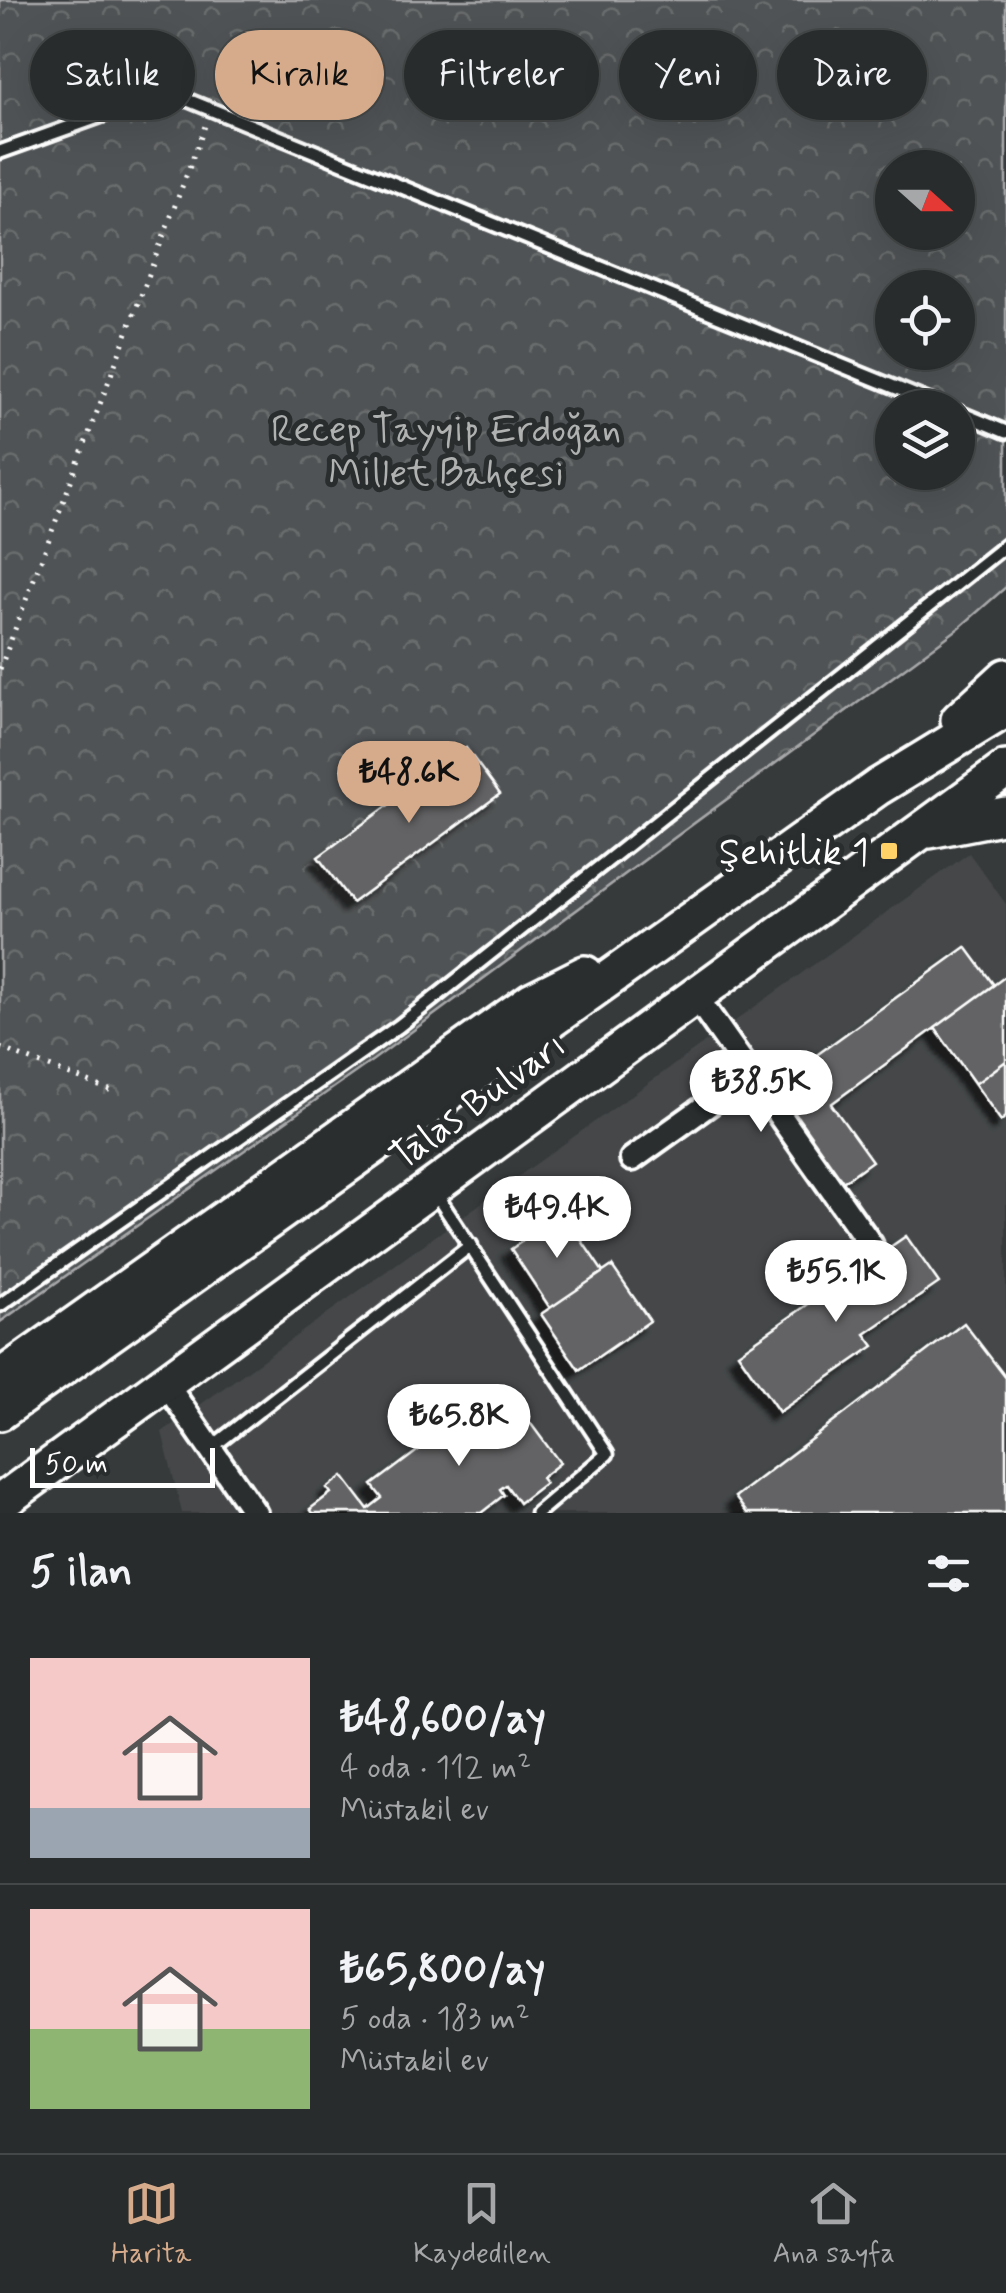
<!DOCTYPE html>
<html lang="tr">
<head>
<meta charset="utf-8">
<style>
  :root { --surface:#292c2c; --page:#353838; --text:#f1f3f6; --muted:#a5a7a9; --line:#454848; --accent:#d6ab8b }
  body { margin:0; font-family:Mynerve,sans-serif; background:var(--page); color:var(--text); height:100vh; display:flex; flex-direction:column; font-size:38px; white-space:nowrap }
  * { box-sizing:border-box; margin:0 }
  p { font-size:32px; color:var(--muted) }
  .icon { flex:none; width:55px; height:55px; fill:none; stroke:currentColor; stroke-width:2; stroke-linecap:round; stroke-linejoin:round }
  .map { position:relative; height:1513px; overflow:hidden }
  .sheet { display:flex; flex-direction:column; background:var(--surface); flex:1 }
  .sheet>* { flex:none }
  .hud { position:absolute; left:30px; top:30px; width:948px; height:90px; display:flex; gap:20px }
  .needle { width:65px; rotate:111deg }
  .tools { position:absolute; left:875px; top:150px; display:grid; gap:20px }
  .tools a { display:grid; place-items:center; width:100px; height:100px; border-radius:50%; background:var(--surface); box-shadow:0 10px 40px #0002,0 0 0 2px var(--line); font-size:50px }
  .scale { position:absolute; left:30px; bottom:25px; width:185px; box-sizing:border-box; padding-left:10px; border:5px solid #fff; border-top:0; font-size:28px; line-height:35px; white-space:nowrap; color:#fff; -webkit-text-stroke:8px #2a2d2e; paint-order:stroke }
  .price { position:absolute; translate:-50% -85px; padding:0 22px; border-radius:35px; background:#fff; color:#222; font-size:32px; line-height:65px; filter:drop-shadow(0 2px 5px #0008) }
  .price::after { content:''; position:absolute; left:50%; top:60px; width:30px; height:22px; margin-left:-15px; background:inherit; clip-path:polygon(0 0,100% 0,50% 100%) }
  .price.current { background:var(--accent); color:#111 }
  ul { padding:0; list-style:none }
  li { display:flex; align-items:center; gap:30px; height:250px; padding:0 30px }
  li+li { border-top:2px solid var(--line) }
  li span { display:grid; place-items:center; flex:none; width:280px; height:200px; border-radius:0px; color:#555 }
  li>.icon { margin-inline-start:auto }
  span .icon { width:120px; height:120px; fill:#fffc; stroke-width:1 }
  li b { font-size:42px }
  h2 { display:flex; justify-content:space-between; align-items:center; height:120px; padding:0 30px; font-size:42px }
  .chip { padding:0 35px; border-radius:45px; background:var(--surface); box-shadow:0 10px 40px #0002,0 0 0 2px var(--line); font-size:35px; line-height:90px }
  .chip.current { background:var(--accent); color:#111 }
  .tabs { display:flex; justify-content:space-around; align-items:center; height:140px; border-top:2px solid var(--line); background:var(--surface); font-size:28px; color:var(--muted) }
  .tabs a { display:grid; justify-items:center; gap:5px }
  .tabs .current { color:var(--accent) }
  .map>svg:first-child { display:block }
</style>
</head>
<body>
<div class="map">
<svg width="1006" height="1513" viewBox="0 0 1006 1513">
  <defs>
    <pattern id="park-crowns" width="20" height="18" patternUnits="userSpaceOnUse" patternTransform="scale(2.5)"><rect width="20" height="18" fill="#505354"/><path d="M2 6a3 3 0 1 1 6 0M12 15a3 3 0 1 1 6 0" fill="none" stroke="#6a6d6e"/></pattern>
    <filter id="shadow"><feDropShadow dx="-9" dy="9" stdDeviation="2.5" flood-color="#0009"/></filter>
  </defs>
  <rect width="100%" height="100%" fill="#373a3b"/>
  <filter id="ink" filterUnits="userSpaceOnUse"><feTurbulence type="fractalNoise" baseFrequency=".01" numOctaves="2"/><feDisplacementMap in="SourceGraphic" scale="20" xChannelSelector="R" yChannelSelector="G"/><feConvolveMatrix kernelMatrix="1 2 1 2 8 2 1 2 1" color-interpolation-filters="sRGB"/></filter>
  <g filter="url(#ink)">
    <path fill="#444748" d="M969,853L1006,904V1513H182L162,1432Z"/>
    <path fill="url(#park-crowns)" stroke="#a8a9aa" stroke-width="2.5" fill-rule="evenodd" d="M0,0H1006V587L959,628L373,1060L0,1322ZM892,168H958V232H892ZM892,288H958V352H892ZM892,408H958V472H892Z"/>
    <path fill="#636465" stroke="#fff" stroke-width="2.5" filter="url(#shadow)" d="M466,748L500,794L352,903L318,857Z
      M966,947L994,985L831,1104L872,1161L840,1184L771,1088Z
      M1006,976V1061L975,1084L935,1028Z
      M1006,1061V1117L1001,1121L975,1084Z
      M563,1213L603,1272L550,1308L511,1249Z
      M906,1236L939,1283L865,1334L874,1346L779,1412L738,1353Z
      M612,1266L650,1321L579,1370L541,1314Z
      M964,1323L1006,1378V1513H747L735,1497Z
      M508,1393L560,1463L541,1478L545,1483L519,1503L506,1485L500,1489L504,1495L481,1513H313L310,1509L331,1493L327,1488L343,1476L368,1509L382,1498L372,1485L452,1425L462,1438L475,1428L465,1415L482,1402L487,1409Z"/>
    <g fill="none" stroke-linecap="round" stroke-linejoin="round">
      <defs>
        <path id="service" d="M0,152L168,92L946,408
          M958,412L1006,432
          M433,1190L607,1454L537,1513
          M0,1305L399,1026L1006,545
          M211,1448L471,1245"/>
        <path id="minor" d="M694,994L871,1245
          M632,1159L751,1074
          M164,1381L255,1513"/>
        <path id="primary" d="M959,720L1006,677
          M929,830L1006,815
          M0,1378L531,1001L585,974
          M0,1412L878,787L1006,709
          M0,1503L1006,769"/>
      </defs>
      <use href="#service" stroke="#fff" stroke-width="19"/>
      <use href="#minor" stroke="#fff" stroke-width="30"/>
      <use href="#primary" stroke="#fff" stroke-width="42"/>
      <path stroke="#fff" stroke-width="5" stroke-dasharray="2.5 8" stroke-linecap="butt" d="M0,669L205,126
        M0,1048L112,1091"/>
      <use href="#service" stroke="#2a2d2e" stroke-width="11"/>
      <use href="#minor" stroke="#2a2d2e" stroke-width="22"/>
      <use href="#primary" stroke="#2a2d2e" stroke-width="35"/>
    </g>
  </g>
  <rect fill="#ffd166" stroke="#2a2d2e" stroke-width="4" x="879" y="841" width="20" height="20" rx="5"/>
  <g text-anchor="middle" stroke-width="10" stroke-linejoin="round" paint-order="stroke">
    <g font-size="38" fill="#b0b2b2" stroke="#2a2d2e">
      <text x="446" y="441">Recep Tayyip Erdoğan<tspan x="446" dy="44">Millet Bahçesi</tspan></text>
    </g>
    <g font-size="38" fill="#fff" stroke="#2a2d2e" text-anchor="end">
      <text x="869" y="864">Şehitlik 1</text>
    </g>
    <g font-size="38" fill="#fff" stroke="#2a2d2e">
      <text transform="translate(477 1100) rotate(-36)" y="13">Talas Bulvarı</text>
    </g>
  </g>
</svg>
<div class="tools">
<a><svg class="needle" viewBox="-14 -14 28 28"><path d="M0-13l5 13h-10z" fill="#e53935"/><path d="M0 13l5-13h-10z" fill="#a5a7a9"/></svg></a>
<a><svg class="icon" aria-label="locate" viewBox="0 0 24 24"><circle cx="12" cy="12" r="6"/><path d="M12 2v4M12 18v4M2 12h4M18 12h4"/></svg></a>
<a><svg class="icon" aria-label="layers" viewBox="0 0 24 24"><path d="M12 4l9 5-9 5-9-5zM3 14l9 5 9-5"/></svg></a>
</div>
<div class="scale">50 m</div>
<b class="price current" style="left:409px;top:826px">₺48.6K</b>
<b class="price" style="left:761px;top:1135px">₺38.5K</b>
<b class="price" style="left:557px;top:1261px">₺49.4K</b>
<b class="price" style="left:836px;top:1325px">₺55.1K</b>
<b class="price" style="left:459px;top:1469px">₺65.8K</b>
<div class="hud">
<a class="chip">Satılık</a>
<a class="chip current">Kiralık</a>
<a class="chip">Filtreler</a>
<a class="chip">Yeni</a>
<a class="chip">Daire</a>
</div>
</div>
<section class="sheet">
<h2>5 ilan<svg class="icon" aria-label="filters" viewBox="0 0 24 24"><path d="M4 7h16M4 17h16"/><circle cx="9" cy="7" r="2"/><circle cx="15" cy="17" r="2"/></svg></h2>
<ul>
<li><span style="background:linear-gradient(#f6c9c9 75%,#9aa5b1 0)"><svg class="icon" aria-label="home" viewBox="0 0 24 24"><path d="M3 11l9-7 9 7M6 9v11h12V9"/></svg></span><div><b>₺48,600/ay</b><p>4 oda · 112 m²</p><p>Müstakil ev</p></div></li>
<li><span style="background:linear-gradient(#f6c9c9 60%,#8fb573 0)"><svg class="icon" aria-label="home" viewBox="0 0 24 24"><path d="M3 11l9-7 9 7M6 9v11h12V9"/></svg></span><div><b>₺65,800/ay</b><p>5 oda · 183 m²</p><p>Müstakil ev</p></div></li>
</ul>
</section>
<nav class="tabs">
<a class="current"><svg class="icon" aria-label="map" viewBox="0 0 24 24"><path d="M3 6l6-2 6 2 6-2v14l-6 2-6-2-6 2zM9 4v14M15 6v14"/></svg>Harita</a>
<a><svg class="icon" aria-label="saved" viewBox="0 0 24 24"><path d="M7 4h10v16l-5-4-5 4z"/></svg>Kaydedilen</a>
<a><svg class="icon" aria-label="home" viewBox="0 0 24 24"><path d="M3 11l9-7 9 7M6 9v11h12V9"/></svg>Ana sayfa</a>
</nav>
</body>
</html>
